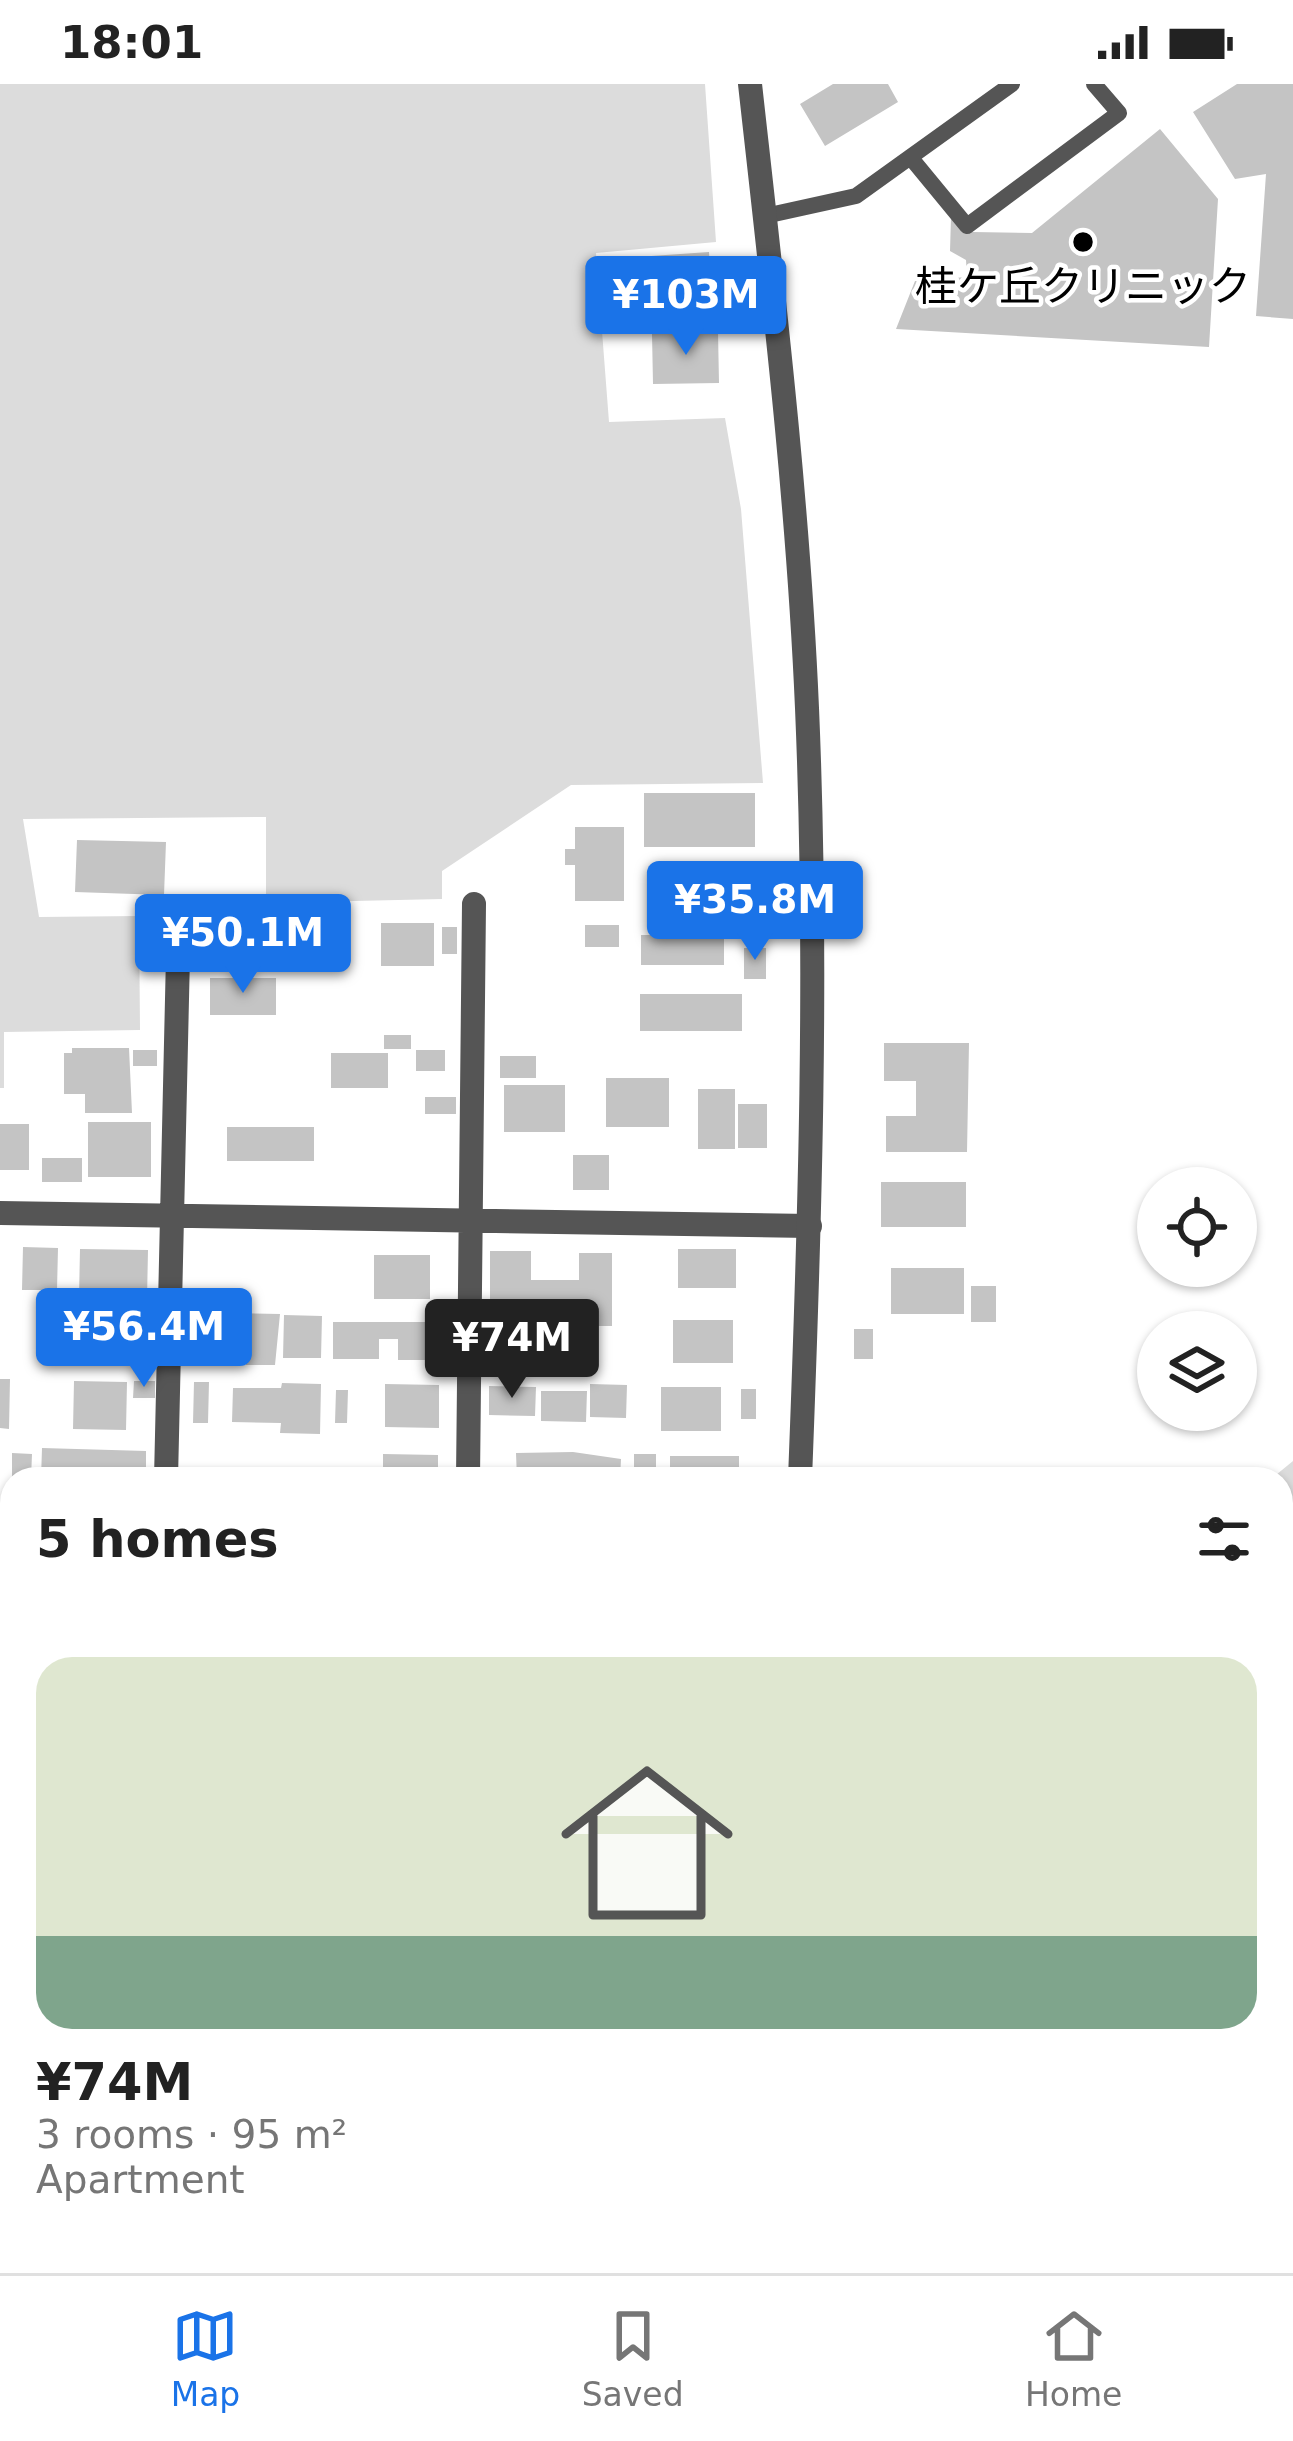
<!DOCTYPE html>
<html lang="en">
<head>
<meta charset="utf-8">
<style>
  :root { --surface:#fff; --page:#f6f6f6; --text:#222; --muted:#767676; --line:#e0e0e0; --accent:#1a73e8 }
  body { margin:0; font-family:"DejaVu Sans","Noto Sans JP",sans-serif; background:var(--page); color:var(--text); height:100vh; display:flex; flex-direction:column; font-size:45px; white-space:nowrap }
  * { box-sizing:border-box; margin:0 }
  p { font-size:39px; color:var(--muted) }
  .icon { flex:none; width:66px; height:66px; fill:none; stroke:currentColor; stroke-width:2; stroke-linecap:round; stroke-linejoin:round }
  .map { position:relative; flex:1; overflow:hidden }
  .sheet { position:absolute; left:0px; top:1383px; width:1293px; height:807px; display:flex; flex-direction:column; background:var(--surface); border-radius:36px 36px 0 0; box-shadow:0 3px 9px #0004 }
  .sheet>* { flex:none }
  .controls { position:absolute; left:1137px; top:1083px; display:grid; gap:24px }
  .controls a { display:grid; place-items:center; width:120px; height:120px; border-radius:50%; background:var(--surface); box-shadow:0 3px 9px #0004; font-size:60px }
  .price { position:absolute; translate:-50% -102px; padding:0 27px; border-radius:12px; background:var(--accent); color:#fff; font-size:39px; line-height:78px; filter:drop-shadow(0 3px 6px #0008) }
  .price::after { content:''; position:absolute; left:50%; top:72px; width:36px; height:27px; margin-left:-18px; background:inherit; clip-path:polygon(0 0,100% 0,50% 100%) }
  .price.current { background:#222; color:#fff }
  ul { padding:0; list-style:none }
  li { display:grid; align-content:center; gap:24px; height:636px; padding:0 36px }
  li span { display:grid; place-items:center; height:372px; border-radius:36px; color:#555 }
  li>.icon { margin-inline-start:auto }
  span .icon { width:216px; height:216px; fill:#fffc; stroke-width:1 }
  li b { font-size:51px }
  h2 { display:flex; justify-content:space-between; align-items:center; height:144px; padding:0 36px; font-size:51px }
  .status { display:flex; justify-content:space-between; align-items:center; height:84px; padding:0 60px; background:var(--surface); direction:ltr }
  .status svg { height:33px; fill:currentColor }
  .tabs { display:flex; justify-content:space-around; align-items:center; height:168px; border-top:3px solid var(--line); background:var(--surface); font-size:33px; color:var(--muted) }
  .tabs a { display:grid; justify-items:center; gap:6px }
  .tabs .current { color:var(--accent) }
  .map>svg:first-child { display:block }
</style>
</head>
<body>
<div class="status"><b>18:01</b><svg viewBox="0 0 49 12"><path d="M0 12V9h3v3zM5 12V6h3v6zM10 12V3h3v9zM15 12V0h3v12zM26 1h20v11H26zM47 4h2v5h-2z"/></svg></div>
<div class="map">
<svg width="1293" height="2189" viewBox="0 0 1293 2189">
  <rect width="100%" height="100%" fill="#fff"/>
  <path fill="#dcdcdc" d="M0,0H705L716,158L596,169L609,338L725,334L741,425L763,699L571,701L442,787V815L266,819V733L23,735L39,833L139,832L140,946L4,948V1004H0Z
    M1293,1377V2189H1101L1093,2178H1281V1395H1271Z
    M12,1953V2178H140L144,2189H0V1955Z"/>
  <path fill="#c4c4c4" d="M833,0H888L898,18L825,62L800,20Z
    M1237,0H1293V235L1256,232L1266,90L1235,95L1193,28Z
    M1160,45L1218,115L1209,263L896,245L915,197L967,193L966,176L950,167L951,133L972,148L1032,149Z
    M709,168L712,216L640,220L637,173Z
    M718,248L719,299L653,300L652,250Z
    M644,709H755V763H644Z
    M575,743H624V817H575V781H565V765H575Z
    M77,756L166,758L164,811L75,808Z
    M653,838H718V851H724V881H641V851H653Z
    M381,839H434V882H381Z
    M585,841H619V863H585Z
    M442,843H457V870H442Z
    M744,864H766V895H744Z
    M210,894H276V931H210Z
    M640,910H742V947H640Z
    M384,951H411V965H384Z
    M884,959H969L967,1068H886V1032H916V997H884Z
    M72,964H129L132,1029H85V1010H64V969H72Z
    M133,966H157V982H133Z
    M416,966H445V987H416Z
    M331,969H388V1004H331Z
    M500,972H536V994H500Z
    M606,994H669V1043H606Z
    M504,1001H565V1048H504Z
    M698,1005H735V1065H698Z
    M425,1013H456V1030H425Z
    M738,1020H767V1064H738Z
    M88,1038H151V1093H88Z
    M0,1040H29V1086H0Z
    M227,1043H314V1077H227Z
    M573,1071H609V1106H573Z
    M42,1074H82V1098H42Z
    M881,1098H966V1143H881Z
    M23,1163L58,1164L57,1206H22Z
    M80,1165L148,1166L147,1215L79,1214Z
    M678,1165H736V1204H678Z
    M490,1167H531V1196H579V1169H612V1242H584V1259H526V1239H490Z
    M374,1171H430V1215H374Z
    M891,1184H964V1230H891Z
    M971,1202H996V1238H971Z
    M224,1229L280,1230L275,1281H246V1271H223Z
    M284,1231L322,1232L321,1274H283Z
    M195,1236H206V1273L194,1272Z
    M673,1236H733V1279H673Z
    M333,1238H436V1244H459V1263H436V1273L430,1276H398V1255H379V1275H333Z
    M854,1245H873V1275H854Z
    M0,1295H10L9,1345L0,1344Z
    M74,1297L127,1298L126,1346L73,1345Z
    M134,1297H155V1314H133Z
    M194,1298H209L208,1339H193Z
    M282,1299L321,1300L320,1350L280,1349L281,1339L232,1338L233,1304H281Z
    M385,1300L439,1301V1344L385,1343Z
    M590,1300L627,1301L626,1334L590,1333Z
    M489,1302L536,1303L535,1332L489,1331Z
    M661,1303H721V1347H661Z
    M741,1305H756V1335H741Z
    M336,1306H348L347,1339H335Z
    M541,1307H587L586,1338L541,1337Z
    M42,1364L146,1367V1395H41Z
    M573,1368L621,1375L620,1395H517L516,1369Z
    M12,1369L32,1370L31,1395H12Z
    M383,1370L438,1371V1395H383Z
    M634,1370H656V1387H634Z
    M670,1372H739V1395H670Z
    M0,1663H12V1703L0,1702Z
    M446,2178H499L483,2189H454Z"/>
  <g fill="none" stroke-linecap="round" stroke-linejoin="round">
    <path stroke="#777" stroke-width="6" stroke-dasharray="3 6" stroke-linecap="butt" d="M1281,1953L1293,1943
      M1281,2164L1293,2181"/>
    <path stroke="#555" stroke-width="16" d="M911,74L967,142L1119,29L1094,0
      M765,132L856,112L1012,0"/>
    <path stroke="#555" stroke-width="24" d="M0,1129L810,1142
      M166,1395L179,828
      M468,1395L474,820
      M0,1457H12
      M0,1794H12
      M288,2178L294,2189
      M579,2189L600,2178"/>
    <path stroke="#555" stroke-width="24" d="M750,0C773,207 798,415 807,624C818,881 810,1138 800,1395
      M1092,2178L1101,2189"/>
  </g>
  <circle fill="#000" stroke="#fff" stroke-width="4.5" cx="1083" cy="158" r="12"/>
  <g text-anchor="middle" stroke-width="9" stroke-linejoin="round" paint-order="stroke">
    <g font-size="42" fill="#000" stroke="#fff">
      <text x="1083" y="217">桂ケ丘クリニック</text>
    </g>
  </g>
</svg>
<div class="controls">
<a><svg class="icon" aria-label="locate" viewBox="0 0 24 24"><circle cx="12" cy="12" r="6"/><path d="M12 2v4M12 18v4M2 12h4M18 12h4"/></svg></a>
<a><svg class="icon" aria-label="layers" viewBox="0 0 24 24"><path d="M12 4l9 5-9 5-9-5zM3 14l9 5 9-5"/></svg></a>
</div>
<b class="price" style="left:686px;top:274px">¥103M</b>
<b class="price" style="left:755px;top:879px">¥35.8M</b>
<b class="price" style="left:243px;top:912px">¥50.1M</b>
<b class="price" style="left:144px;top:1306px">¥56.4M</b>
<b class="price current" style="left:512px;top:1317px">¥74M</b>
<section class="sheet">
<h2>5 homes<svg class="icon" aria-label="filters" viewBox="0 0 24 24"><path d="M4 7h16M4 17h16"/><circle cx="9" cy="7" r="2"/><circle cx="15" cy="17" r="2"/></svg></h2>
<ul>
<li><span style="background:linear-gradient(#dfe7d0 75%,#7fa58c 0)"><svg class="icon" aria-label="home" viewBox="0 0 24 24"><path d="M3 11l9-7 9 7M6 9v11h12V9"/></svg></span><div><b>¥74M</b><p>3 rooms · 95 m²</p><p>Apartment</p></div></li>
</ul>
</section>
</div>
<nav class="tabs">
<a class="current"><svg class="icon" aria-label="map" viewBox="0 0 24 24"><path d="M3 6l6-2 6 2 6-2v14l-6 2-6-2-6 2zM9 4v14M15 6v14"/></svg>Map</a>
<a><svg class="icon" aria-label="saved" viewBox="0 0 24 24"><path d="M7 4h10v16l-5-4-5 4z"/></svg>Saved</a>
<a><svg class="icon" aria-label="home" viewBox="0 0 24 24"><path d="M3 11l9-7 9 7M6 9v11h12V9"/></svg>Home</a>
</nav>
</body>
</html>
